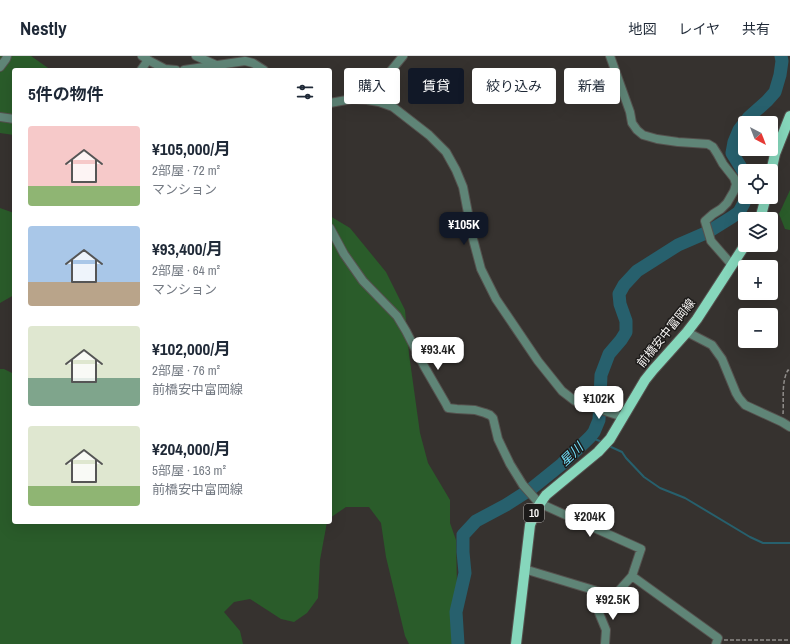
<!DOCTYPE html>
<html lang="ja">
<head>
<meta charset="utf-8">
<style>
  :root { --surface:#fff; --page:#f2f2f3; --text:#1f2937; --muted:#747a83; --line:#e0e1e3; --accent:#111827 }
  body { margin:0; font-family:"Archivo Narrow","Noto Sans JP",sans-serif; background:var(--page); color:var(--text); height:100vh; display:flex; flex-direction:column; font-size:15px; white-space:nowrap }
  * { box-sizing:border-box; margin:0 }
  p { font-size:13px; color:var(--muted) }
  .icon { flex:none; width:22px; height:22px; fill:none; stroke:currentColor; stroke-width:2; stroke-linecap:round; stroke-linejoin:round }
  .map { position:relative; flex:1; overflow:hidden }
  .side { position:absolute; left:12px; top:12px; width:320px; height:456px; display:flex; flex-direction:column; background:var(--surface); border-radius:4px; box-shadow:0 4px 16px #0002 }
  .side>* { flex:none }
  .hud { position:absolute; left:344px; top:12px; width:380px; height:36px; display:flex; gap:8px }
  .needle { width:26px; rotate:138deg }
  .tools { position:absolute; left:738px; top:60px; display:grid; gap:8px }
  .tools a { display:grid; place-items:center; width:40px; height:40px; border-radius:4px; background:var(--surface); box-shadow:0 4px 16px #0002; font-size:20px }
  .price { position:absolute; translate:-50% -34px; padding:0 9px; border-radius:8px; background:#fff; color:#222; font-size:13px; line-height:26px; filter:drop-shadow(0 1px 2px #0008) }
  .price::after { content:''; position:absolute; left:50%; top:24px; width:12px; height:9px; margin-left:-6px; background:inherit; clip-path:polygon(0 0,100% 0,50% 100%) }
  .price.on { background:var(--accent); color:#fff }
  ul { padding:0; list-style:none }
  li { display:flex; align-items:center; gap:12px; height:100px; padding:0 16px }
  li span { display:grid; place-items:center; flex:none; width:112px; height:80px; border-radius:4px; color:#555 }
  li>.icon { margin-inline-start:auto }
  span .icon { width:48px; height:48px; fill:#fffc; stroke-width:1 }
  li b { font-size:17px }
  h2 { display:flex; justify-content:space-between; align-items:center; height:48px; padding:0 16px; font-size:17px }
  .tag { padding:0 14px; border-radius:4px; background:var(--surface); box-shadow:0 4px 16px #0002; font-size:14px; line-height:36px }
  .tag.on { background:var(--accent); color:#fff }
  header { display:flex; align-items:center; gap:24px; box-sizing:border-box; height:56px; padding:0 20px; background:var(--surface); border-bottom:1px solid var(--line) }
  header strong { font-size:19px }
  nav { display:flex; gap:22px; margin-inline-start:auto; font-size:14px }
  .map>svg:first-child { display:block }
</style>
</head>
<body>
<header>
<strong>Nestly</strong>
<nav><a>地図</a><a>レイヤ</a><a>共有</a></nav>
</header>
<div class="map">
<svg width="790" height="588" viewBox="0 0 790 588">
  <rect width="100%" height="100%" fill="#36322f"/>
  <path fill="#2a5c2a" d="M0,0H31L51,14H53H14V79L0,77Z
    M790,134V174L785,173L779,158Z
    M0,152L14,157V239L0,247Z
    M330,160L350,172L386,216L405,254L409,298L420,377L428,407L450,444V467L456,484L458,580L452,588H409L405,580L386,501L381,467L369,451H346L330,462Z
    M0,313H4L14,318V466H327L320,504L318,542L307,557L294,566L281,563L250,543L234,546L224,556L240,575L243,588H0Z"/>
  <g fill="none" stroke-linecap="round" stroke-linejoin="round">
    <path stroke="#27606d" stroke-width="2" d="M590,381L602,386
      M609,390L622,396L626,402L644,421L660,432L685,442L750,481L763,487H790"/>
    <path stroke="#27606d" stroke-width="13" d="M745,118L732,97L734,86L739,74L749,61L767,45L775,36L780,19L782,5L781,0
      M458,588L456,556L465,517L463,496V479L476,465L506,449L531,433L562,408L590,381L594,376L599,364L601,319L609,298L621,284L626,276V265L620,248L619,238L624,229L637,215L678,189L708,176L732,161L739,156L744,147L746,141"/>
    <defs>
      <path id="minor" d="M196,0L216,9
        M610,0L630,56L632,67L637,74L643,79L657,83L678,86L708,88L713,91L718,99L723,108L734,122L736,128L734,135L727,147L721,153L713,158L705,165L711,185L732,209
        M0,11L6,3L7,0
        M141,14L148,4
        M367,44L403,0
        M0,61L14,63
        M330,172L344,198L363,225L397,260L406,275L424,310L446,348L448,352L457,353L475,354L485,357L490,359L493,362L498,383L510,408L523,429L539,447L641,493L632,520L615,539L607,538L524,513
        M687,276L712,289L722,303L736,337L739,342L745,349L782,366L790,371
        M632,520L718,582L716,588
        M605,588L606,574L599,557L607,538"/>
      <path id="tertiary" d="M142,0L148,4L165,13L176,14
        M184,14L245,5L253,7L264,14
        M330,47L352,43L367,44L379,46L393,51L429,79L446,96L456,114L463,131L473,183L481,213L496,243L538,305L562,335L575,345L623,361"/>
      <path id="primary" d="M771,116L775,98L790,60
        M760,163L766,141
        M516,588L530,469C534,457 539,448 546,439L598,396L610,383L645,324L653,314L687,276L697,263L745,189"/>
    </defs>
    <use href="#minor" stroke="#55514e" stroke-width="10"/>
    <use href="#tertiary" stroke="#55514e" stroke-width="10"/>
    <use href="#primary" stroke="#55514e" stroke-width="12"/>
    <path stroke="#908d8a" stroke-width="1.5" stroke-dasharray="4 2" stroke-linecap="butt" d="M783,358C784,345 781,326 788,314L790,315
      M724,584H790"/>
    <use href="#minor" stroke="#5f8577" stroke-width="8"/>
    <use href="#tertiary" stroke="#5f8577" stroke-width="8"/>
    <use href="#primary" stroke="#86d7bc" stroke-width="10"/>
  </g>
  <g text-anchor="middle" stroke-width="3" stroke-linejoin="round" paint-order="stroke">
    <rect fill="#1c1a19" stroke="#b5b3b1" stroke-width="1" x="524" y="448" width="20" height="18" rx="3"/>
    <g font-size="11" font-weight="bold" fill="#f6f4f2">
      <text x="534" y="461">10</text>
    </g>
    <g font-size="12" fill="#f6f4f2" stroke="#1c1a19">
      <text transform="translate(666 277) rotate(-51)" y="4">前橋安中富岡線</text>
    </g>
    <g font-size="13" font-style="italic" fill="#74e2fd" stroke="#1c1a19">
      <text transform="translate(571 398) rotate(-44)" y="5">星川</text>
    </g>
  </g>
</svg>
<div class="tools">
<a><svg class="needle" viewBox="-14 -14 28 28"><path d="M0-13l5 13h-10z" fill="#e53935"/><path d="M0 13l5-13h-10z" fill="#747a83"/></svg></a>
<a><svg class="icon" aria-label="locate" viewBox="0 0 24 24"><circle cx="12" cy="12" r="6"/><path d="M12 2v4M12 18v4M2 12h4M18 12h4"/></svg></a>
<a><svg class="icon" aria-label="layers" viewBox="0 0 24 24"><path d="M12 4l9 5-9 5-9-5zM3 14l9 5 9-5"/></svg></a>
<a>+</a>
<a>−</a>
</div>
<b class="price on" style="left:464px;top:190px">¥105K</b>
<b class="price" style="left:438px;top:315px">¥93.4K</b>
<b class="price" style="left:599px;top:364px">¥102K</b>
<b class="price" style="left:590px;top:482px">¥204K</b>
<b class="price" style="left:613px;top:565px">¥92.5K</b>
<div class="hud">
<a class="tag">購入</a>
<a class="tag on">賃貸</a>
<a class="tag">絞り込み</a>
<a class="tag">新着</a>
</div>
<section class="side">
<h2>5件の物件<svg class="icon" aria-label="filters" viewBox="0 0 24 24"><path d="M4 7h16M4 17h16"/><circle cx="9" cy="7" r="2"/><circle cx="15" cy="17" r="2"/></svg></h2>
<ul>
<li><span style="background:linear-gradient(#f6c9c9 75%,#8fb573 0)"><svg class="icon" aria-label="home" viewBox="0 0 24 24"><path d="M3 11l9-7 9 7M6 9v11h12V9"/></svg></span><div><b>¥105,000/月</b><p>2部屋 · 72 m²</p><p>マンション</p></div></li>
<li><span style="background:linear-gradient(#a9c7e8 70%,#b9a48a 0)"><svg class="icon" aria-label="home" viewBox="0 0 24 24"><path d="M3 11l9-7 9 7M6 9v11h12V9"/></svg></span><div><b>¥93,400/月</b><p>2部屋 · 64 m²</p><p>マンション</p></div></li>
<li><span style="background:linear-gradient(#dfe7d0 65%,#7fa58c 0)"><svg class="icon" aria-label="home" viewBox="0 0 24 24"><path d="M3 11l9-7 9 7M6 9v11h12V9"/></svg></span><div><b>¥102,000/月</b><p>2部屋 · 76 m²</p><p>前橋安中富岡線</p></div></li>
<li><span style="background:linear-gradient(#dfe7d0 75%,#8fb573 0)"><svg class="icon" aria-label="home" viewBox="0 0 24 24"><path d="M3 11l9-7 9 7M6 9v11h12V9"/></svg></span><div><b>¥204,000/月</b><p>5部屋 · 163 m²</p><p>前橋安中富岡線</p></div></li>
</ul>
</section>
</div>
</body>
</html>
